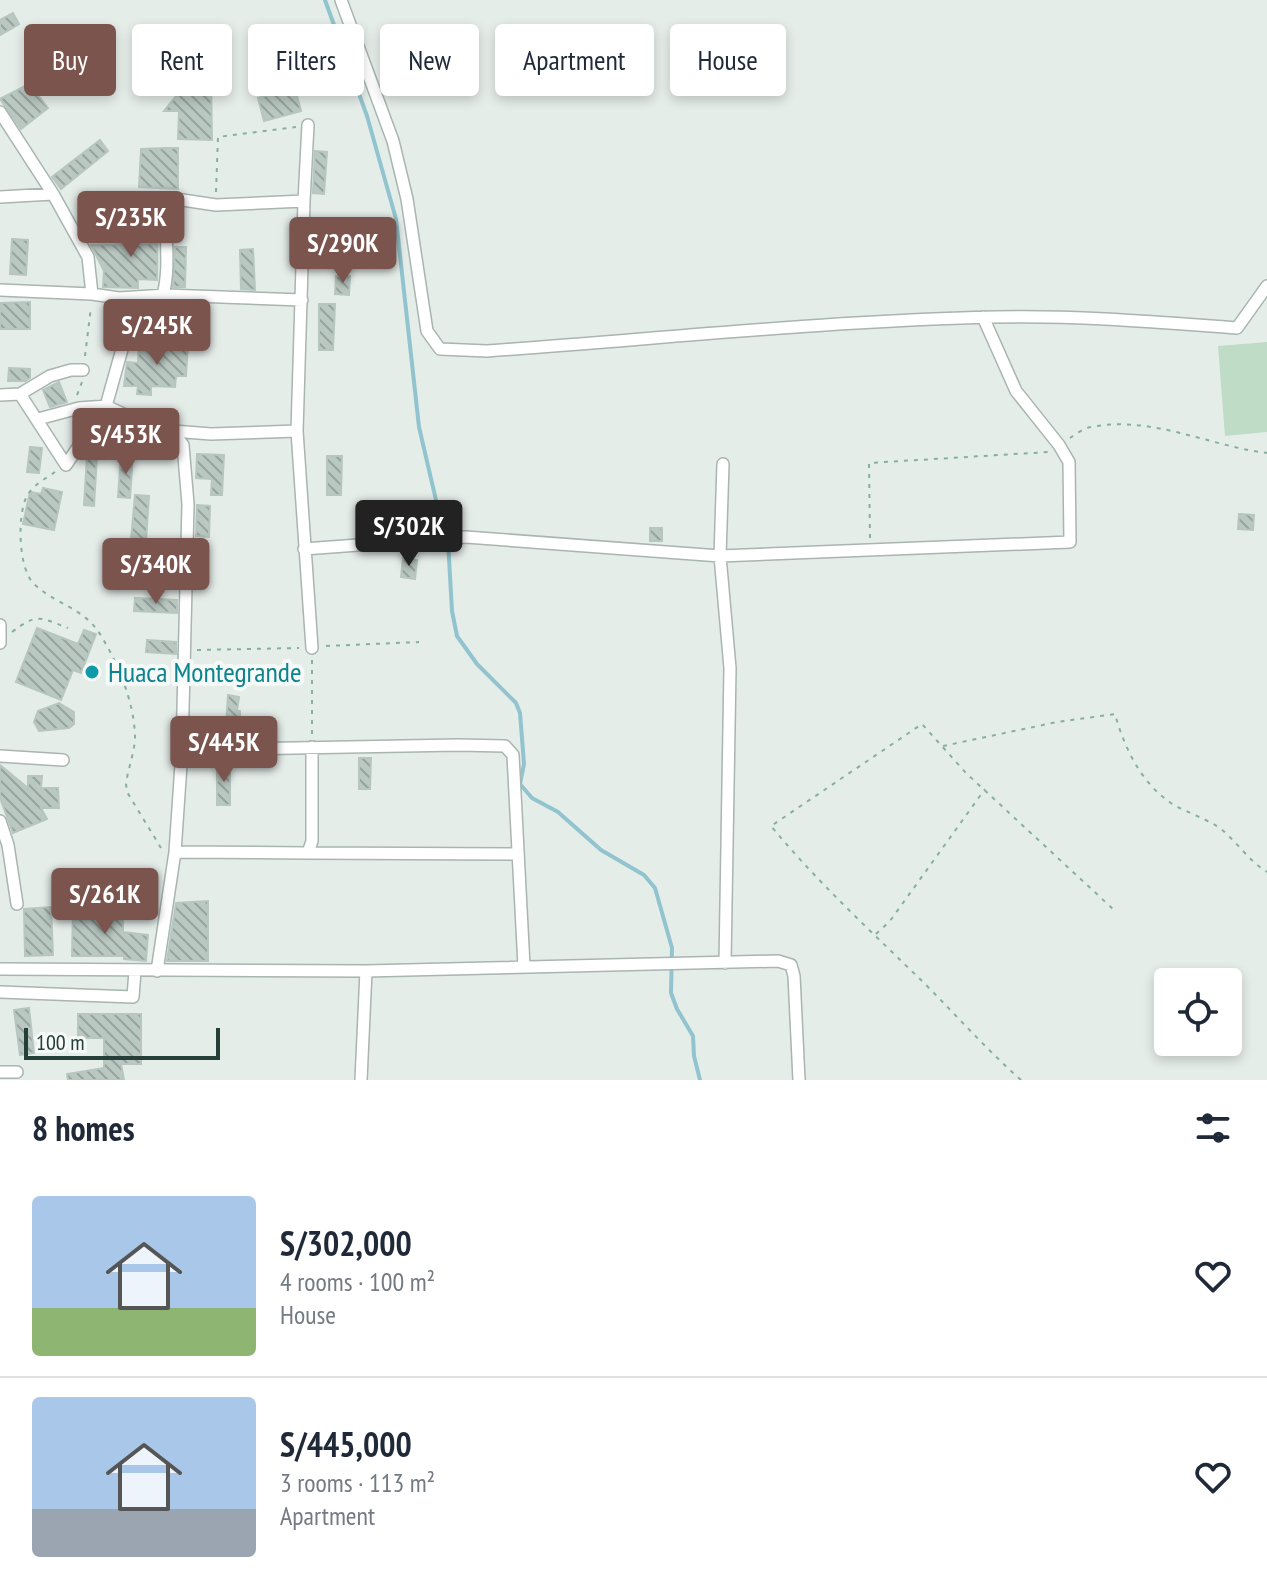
<!DOCTYPE html>
<html lang="en">
<head>
<meta charset="utf-8">
<style>
  :root { --surface:#fff; --page:#f6f6f7; --text:#1f2937; --muted:#747a83; --line:#e0e1e3; --accent:#7a544d }
  body { margin:0; font-family:"PT Sans Narrow",sans-serif; background:var(--page); color:var(--text); height:100vh; display:flex; flex-direction:column; font-size:30px; white-space:nowrap }
  * { box-sizing:border-box; margin:0 }
  p { font-size:26px; color:var(--muted) }
  .icon { flex:none; width:44px; height:44px; fill:none; stroke:currentColor; stroke-width:2; stroke-linecap:round; stroke-linejoin:round }
  .map { position:relative; height:1080px; overflow:hidden }
  .side { display:flex; flex-direction:column; background:var(--surface); flex:1 }
  .side>* { flex:none }
  .banner { position:absolute; left:24px; top:24px; width:800px; height:72px; display:flex; gap:16px }
  .buttons { position:absolute; left:1154px; top:968px; display:grid; gap:16px }
  .buttons a { display:grid; place-items:center; width:88px; height:88px; border-radius:8px; background:var(--surface); box-shadow:0 4px 12px #0003; font-size:40px }
  .scale { position:absolute; left:24px; bottom:20px; width:196px; box-sizing:border-box; padding-left:8px; border:4px solid #253e37; border-top:0; font-size:22px; line-height:28px; white-space:nowrap; color:#253e37; -webkit-text-stroke:6px #f5f9f7; paint-order:stroke }
  .price { position:absolute; translate:-50% -68px; padding:0 18px; border-radius:8px; background:var(--accent); color:#fff; font-size:26px; line-height:52px; filter:drop-shadow(0 2px 4px #0008) }
  .price::after { content:''; position:absolute; left:50%; top:48px; width:24px; height:18px; margin-left:-12px; background:inherit; clip-path:polygon(0 0,100% 0,50% 100%) }
  .price.on { background:#222; color:#fff }
  ul { padding:0; list-style:none }
  li { display:flex; align-items:center; gap:24px; height:200px; padding:0 32px }
  li+li { border-top:2px solid var(--line) }
  li span { display:grid; place-items:center; flex:none; width:224px; height:160px; border-radius:8px; color:#555 }
  li>.icon { margin-inline-start:auto }
  span .icon { width:96px; height:96px; fill:#fffc; stroke-width:1 }
  li b { font-size:34px }
  h2 { display:flex; justify-content:space-between; align-items:center; height:96px; padding:0 32px; font-size:34px }
  .pill { padding:0 28px; border-radius:8px; background:var(--surface); box-shadow:0 4px 12px #0003; font-size:28px; line-height:72px }
  .pill.on { background:var(--accent); color:#fff }
  .map>svg:first-child { display:block }
</style>
</head>
<body>
<div class="map">
<svg width="1267" height="1080" viewBox="0 0 1267 1080">
  <defs>
    <pattern id="building-back-hatch" width="6" height="6" patternUnits="userSpaceOnUse" patternTransform="scale(2)"><rect width="6" height="6" fill="#bac8c2"/><path d="M-1 5l2 2M0 0l6 6M5-1l2 2" fill="none" stroke="#97a49e"/></pattern>
  </defs>
  <rect width="100%" height="100%" fill="#e5ede9"/>
  <path fill="#bfdcc7" d="M1267,342V432L1225,436L1218,346Z"/>
  <g fill="none" stroke-linecap="round" stroke-linejoin="round">
    <path stroke="#91c4ce" stroke-width="4" d="M325,0L367,116L396,219L419,427L439,513L448,541L452,611L457,636L477,664L516,703L520,713L524,764L520,784L532,798L558,812L601,850L644,875L655,888L672,948L671,993L677,1009L693,1036L694,1056L700,1080"/>
  </g>
  <path fill="url(#building-back-hatch)" stroke="#b7c6c0" stroke-width="2" d="M13,13L19,24L0,35V20Z
    M56,70L62,82L38,95L48,108L21,129L0,99Z
    M211,75L212,140L178,139L179,111H164L176,96Z
    M287,90L288,94L296,92L301,111L264,121L258,98Z
    M100,140L108,151L61,189L52,177Z
    M165,148H178V189L139,187L141,149Z
    M315,151L327,152L324,194L313,193Z
    M148,208L158,209L157,280L138,279V288L103,287L104,271L91,245L148,244Z
    M12,239L28,240L26,275L10,274Z
    M175,247H186L185,287H173Z
    M253,249L255,290L241,289L240,250Z
    M336,276H350L349,295L335,294Z
    M30,302V329H0V303Z
    M319,304H335L333,350H319Z
    M161,343L188,345L186,376H176L175,387L151,386V395L137,394L138,386H124L127,362L138,363L139,344L161,346Z
    M9,368L30,369V378L25,381H8Z
    M59,382L67,402L50,407L43,390Z
    M30,447L42,448L39,473L27,472Z
    M121,454L133,455L130,498L118,497Z
    M197,454L224,455L222,495H211L212,479L196,478Z
    M87,456L97,457L94,506L84,505Z
    M327,456H342L341,495H327Z
    M43,488L62,492L54,530L23,524L30,492L41,494Z
    M135,495L149,496L146,541L131,540Z
    M197,505L210,506L209,537L196,536Z
    M1239,514L1254,515L1253,530L1238,529Z
    M650,528H662V541H650Z
    M403,558L417,560L415,579L401,577Z
    M135,598L177,600V613L134,611Z
    M37,628L78,644L84,630L96,634L81,673L73,670L61,700L16,682Z
    M147,640L176,642V654L146,652Z
    M228,695L239,697L237,711H240V740L225,741Z
    M59,703L74,712V724L69,728L39,731L34,722L38,711Z
    M359,758H371L370,789H359Z
    M217,764H230V805H217Z
    M0,765L28,788V776H42L41,788H58L59,808H41L47,819L13,833L0,798Z
    M208,901V961H167L176,903Z
    M51,907L53,955L25,956L24,909Z
    M73,907L123,912V932L148,935L146,961L124,959V956H72Z
    M29,1008L34,1053L20,1055L14,1010Z
    M78,1014H141V1064H121L124,1080H68L67,1074L104,1068V1038H78Z"/>
  <g fill="none" stroke-linecap="round" stroke-linejoin="round">
    <defs>
      <path id="street" d="M341,0L393,141L407,199L427,331L440,349L487,351C657,339 825,321 995,317C1076,315 1157,322 1237,328L1267,286
        M0,112L53,194L88,257L92,294
        M0,197L53,194
        M126,201L169,198L216,205L304,201L308,125
        M0,290L92,294L119,298L117,337L124,342L106,406L66,465L20,394
        M119,298L166,295L302,300
        M124,342C179,308 165,266 166,209L169,198
        M0,395L20,394L50,376L71,370H83
        M38,419L79,408L106,406L132,418L140,425L173,432L183,445L188,504L182,750L175,852L157,971
        M173,431L211,434L297,431L304,201
        M297,431L312,648
        M723,464L720,556L730,668L725,963
        M304,549L466,537L720,556L1070,542L1069,462L1059,445L1016,391L983,317
        M0,625V643
        M182,750L458,745L505,746L513,755L524,966
        M0,756L63,760
        M0,821L8,845L17,904
        M175,852L308,853L312,841V747
        M308,853L518,854
        M0,969L366,971L778,961L791,965L794,976L799,1080
        M0,992L133,997L135,971
        M0,1072H17
        M361,1080L366,971"/>
    </defs>
    <use href="#street" stroke="#a8b5b0" stroke-width="14"/>
    <path stroke="#87aea3" stroke-width="2" stroke-dasharray="4 6" stroke-linecap="butt" d="M216,192L218,137L296,127
      M85,356L91,307
      M77,395L82,382
      M1070,438C1076,434 1084,428 1091,427C1151,415 1209,446 1267,453
      M55,472C45,479 33,485 27,496C17,514 18,569 34,584C54,603 82,608 98,631C117,660 134,701 135,736C135,752 128,768 126,784L127,792L161,848
      M870,538L869,463L1048,452
      M12,632C37,613 39,617 68,628
      M326,646L419,642
      M197,650L299,648
      M312,734V660
      M943,746L1057,722L1115,714C1124,747 1141,783 1171,803C1187,813 1206,818 1221,829C1237,842 1249,861 1267,872
      M876,934L890,921L985,789
      M1021,1080C986,1049 958,1017 925,984C873,933 818,883 771,826L922,724L966,773L1113,909"/>
    <use href="#street" stroke="#fff" stroke-width="11"/>
  </g>
  <circle fill="#0f9aa8" stroke="#f5f9f7" stroke-width="3" cx="92" cy="672" r="8"/>
  <g text-anchor="middle" stroke-width="8" stroke-linejoin="round" paint-order="stroke">
    <g font-size="28" fill="#0d838f" stroke="#f5f9f7" text-anchor="start">
      <text x="108" y="682">Huaca Montegrande</text>
    </g>
  </g>
</svg>
<div class="buttons">
<a><svg class="icon" aria-label="locate" viewBox="0 0 24 24"><circle cx="12" cy="12" r="6"/><path d="M12 2v4M12 18v4M2 12h4M18 12h4"/></svg></a>
</div>
<div class="scale">100 m</div>
<b class="price" style="left:131px;top:259px">S/235K</b>
<b class="price" style="left:343px;top:285px">S/290K</b>
<b class="price" style="left:157px;top:367px">S/245K</b>
<b class="price" style="left:126px;top:476px">S/453K</b>
<b class="price on" style="left:409px;top:568px">S/302K</b>
<b class="price" style="left:156px;top:606px">S/340K</b>
<b class="price" style="left:224px;top:784px">S/445K</b>
<b class="price" style="left:105px;top:936px">S/261K</b>
<div class="banner">
<a class="pill on">Buy</a>
<a class="pill">Rent</a>
<a class="pill">Filters</a>
<a class="pill">New</a>
<a class="pill">Apartment</a>
<a class="pill">House</a>
</div>
</div>
<section class="side">
<h2>8 homes<svg class="icon" aria-label="filters" viewBox="0 0 24 24"><path d="M4 7h16M4 17h16"/><circle cx="9" cy="7" r="2"/><circle cx="15" cy="17" r="2"/></svg></h2>
<ul>
<li><span style="background:linear-gradient(#a9c7e8 70%,#8fb573 0)"><svg class="icon" aria-label="home" viewBox="0 0 24 24"><path d="M3 11l9-7 9 7M6 9v11h12V9"/></svg></span><div><b>S/302,000</b><p>4 rooms · 100 m²</p><p>House</p></div><svg class="icon" aria-label="heart" viewBox="0 0 24 24"><path d="M12 20l-8-8c-3-5 5-10 8-4 3-6 11-1 8 4z"/></svg></li>
<li><span style="background:linear-gradient(#a9c7e8 70%,#9aa5b1 0)"><svg class="icon" aria-label="home" viewBox="0 0 24 24"><path d="M3 11l9-7 9 7M6 9v11h12V9"/></svg></span><div><b>S/445,000</b><p>3 rooms · 113 m²</p><p>Apartment</p></div><svg class="icon" aria-label="heart" viewBox="0 0 24 24"><path d="M12 20l-8-8c-3-5 5-10 8-4 3-6 11-1 8 4z"/></svg></li>
</ul>
</section>
</body>
</html>
